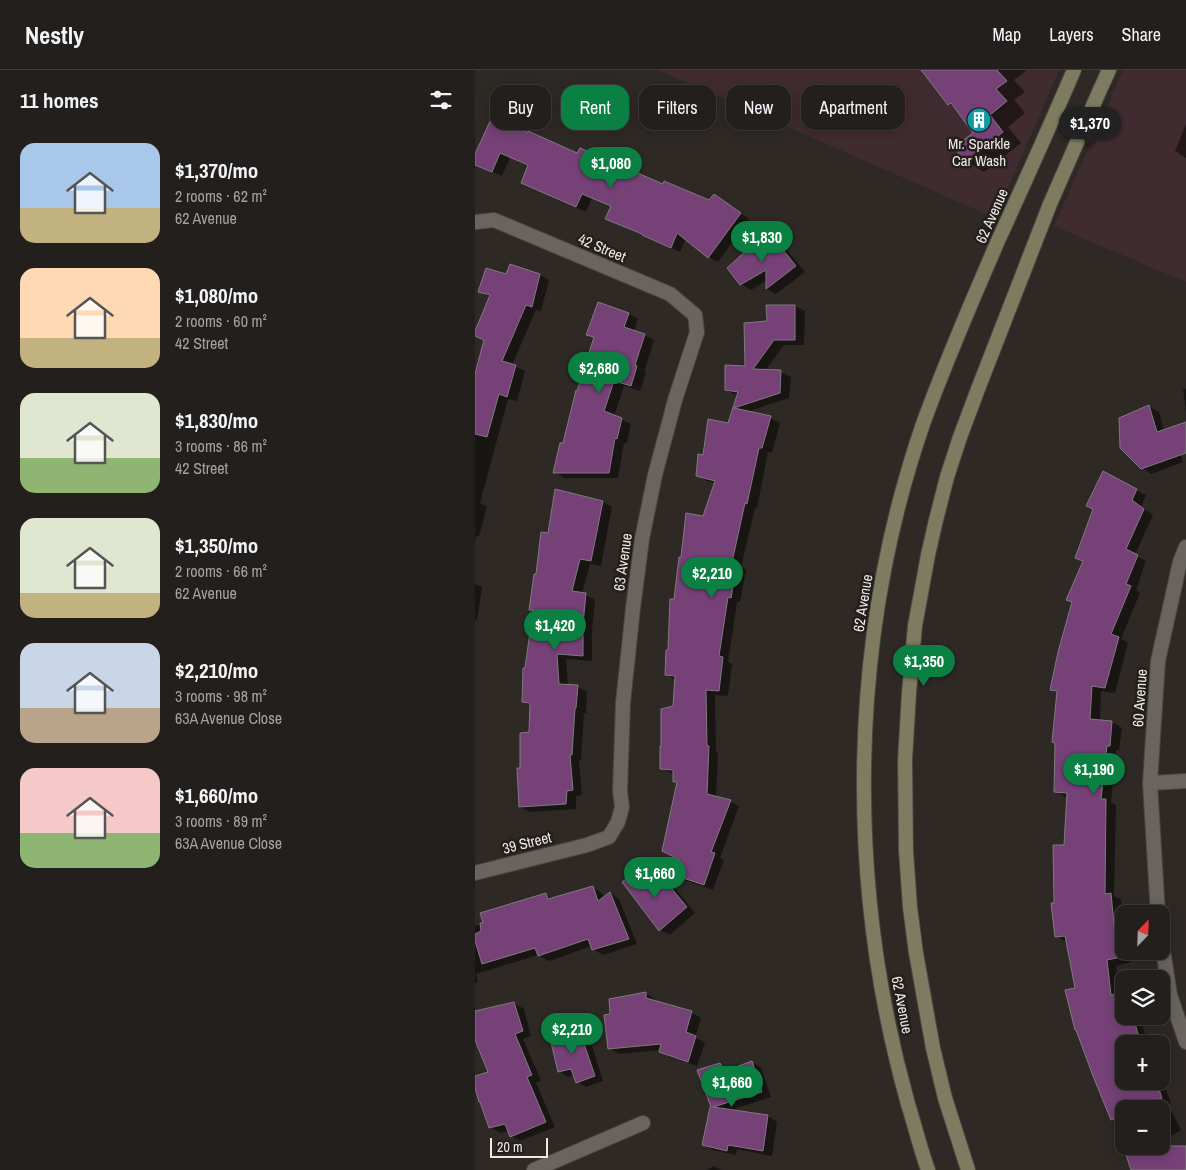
<!DOCTYPE html>
<html lang="en">
<head>
<meta charset="utf-8">
<style>
  :root { --surface:#221f1c; --page:#2a2725; --text:#f1f3f6; --muted:#a2a2a3; --line:#3f3d3b; --accent:#0b8043 }
  body { margin:0; font-family:"Archivo Narrow",sans-serif; background:var(--page); color:var(--text); height:100vh; display:flex; flex-direction:column; font-size:19px; white-space:nowrap }
  * { box-sizing:border-box; margin:0 }
  p { font-size:16px; color:var(--muted) }
  .icon { flex:none; width:28px; height:28px; fill:none; stroke:currentColor; stroke-width:2; stroke-linecap:round; stroke-linejoin:round }
  .map { position:relative; flex:1; overflow:hidden }
  .panel { display:flex; flex-direction:column; background:var(--surface); width:475px }
  .panel>* { flex:none }
  .hud { position:absolute; left:15px; top:15px; width:475px; height:45px; display:flex; gap:10px }
  .needle { width:32px; rotate:23deg }
  .buttons { position:absolute; left:640px; top:835px; display:grid; gap:10px }
  .buttons a { display:grid; place-items:center; width:55px; height:55px; border-radius:10px; background:var(--surface); box-shadow:0 2px 12px #0003,0 0 0 1px var(--line); font-size:25px }
  .scale { position:absolute; left:15px; bottom:12px; width:58px; box-sizing:border-box; padding-left:5px; border:2px solid #ede9e6; border-top:0; font-size:14px; line-height:18px; white-space:nowrap; color:#ede9e6; -webkit-text-stroke:4px #241f1b; paint-order:stroke }
  .price { position:absolute; translate:-50% -42px; padding:0 11px; border-radius:18px; background:var(--accent); color:#fff; font-size:16px; line-height:32px; filter:drop-shadow(0 1px 2px #0008) }
  .price::after { content:''; position:absolute; left:50%; top:30px; width:15px; height:11px; margin-left:-8px; background:inherit; clip-path:polygon(0 0,100% 0,50% 100%) }
  .price.current { background:#222; color:#fff }
  ul { padding:0; list-style:none }
  li { display:flex; align-items:center; gap:15px; height:125px; padding:0 20px }
  li span { display:grid; place-items:center; flex:none; width:140px; height:100px; border-radius:15px; color:#555 }
  li>.icon { margin-inline-start:auto }
  span .icon { width:60px; height:60px; fill:#fffc; stroke-width:1 }
  li b { font-size:21px }
  h2 { display:flex; justify-content:space-between; align-items:center; height:60px; padding:0 20px; font-size:21px }
  .chip { padding:0 18px; border-radius:15px; background:var(--surface); box-shadow:0 2px 12px #0003,0 0 0 1px var(--line); font-size:18px; line-height:45px }
  .chip.current { background:var(--accent); color:#fff }
  header { display:flex; align-items:center; gap:30px; box-sizing:border-box; height:70px; padding:0 25px; background:var(--surface); border-bottom:1px solid var(--line) }
  header strong { font-size:24px }
  nav { display:flex; gap:28px; margin-inline-start:auto; font-size:18px }
  main { display:flex; flex:1; min-height:0 }
  .map>svg:first-child { display:block }
</style>
</head>
<body>
<header>
<strong>Nestly</strong>
<nav><a>Map</a><a>Layers</a><a>Share</a></nav>
</header>
<main>
<section class="panel">
<h2>11 homes<svg class="icon" aria-label="filters" viewBox="0 0 24 24"><path d="M4 7h16M4 17h16"/><circle cx="9" cy="7" r="2"/><circle cx="15" cy="17" r="2"/></svg></h2>
<ul>
<li><span style="background:linear-gradient(#a9c7e8 65%,#c2b280 0)"><svg class="icon" aria-label="home" viewBox="0 0 24 24"><path d="M3 11l9-7 9 7M6 9v11h12V9"/></svg></span><div><b>$1,370/mo</b><p>2 rooms · 62 m²</p><p>62 Avenue</p></div></li>
<li><span style="background:linear-gradient(#ffd9b3 70%,#c2b280 0)"><svg class="icon" aria-label="home" viewBox="0 0 24 24"><path d="M3 11l9-7 9 7M6 9v11h12V9"/></svg></span><div><b>$1,080/mo</b><p>2 rooms · 60 m²</p><p>42 Street</p></div></li>
<li><span style="background:linear-gradient(#dfe7d0 65%,#8fb573 0)"><svg class="icon" aria-label="home" viewBox="0 0 24 24"><path d="M3 11l9-7 9 7M6 9v11h12V9"/></svg></span><div><b>$1,830/mo</b><p>3 rooms · 86 m²</p><p>42 Street</p></div></li>
<li><span style="background:linear-gradient(#dfe7d0 75%,#c2b280 0)"><svg class="icon" aria-label="home" viewBox="0 0 24 24"><path d="M3 11l9-7 9 7M6 9v11h12V9"/></svg></span><div><b>$1,350/mo</b><p>2 rooms · 66 m²</p><p>62 Avenue</p></div></li>
<li><span style="background:linear-gradient(#c9d6e8 65%,#b9a48a 0)"><svg class="icon" aria-label="home" viewBox="0 0 24 24"><path d="M3 11l9-7 9 7M6 9v11h12V9"/></svg></span><div><b>$2,210/mo</b><p>3 rooms · 98 m²</p><p>63A Avenue Close</p></div></li>
<li><span style="background:linear-gradient(#f6c9c9 65%,#8fb573 0)"><svg class="icon" aria-label="home" viewBox="0 0 24 24"><path d="M3 11l9-7 9 7M6 9v11h12V9"/></svg></span><div><b>$1,660/mo</b><p>3 rooms · 89 m²</p><p>63A Avenue Close</p></div></li>
</ul>
</section>
<div class="map">
<svg width="711" height="1100" viewBox="0 0 711 1100">
  <rect width="100%" height="100%" fill="#2e2925"/>
  <path fill="#3f2b30" d="M183,0H584L520,148Z
    M648,0H711V212L579,156Z"/>
  <path fill="#0007" d="M448,0H552L539,10L550,22L539,30L550,43L533,57L546,73L509,102L491,91L500,63L481,38L474,34Z
    M17,49L103,85L234,132L248,131L274,149L243,192L234,187L211,169L205,182L178,170L168,165L141,154L132,149L137,137L117,128L111,142L57,118L47,113L54,96L35,88L27,106L0,94V87Z
    M711,54V88L700,81Z
    M297,168L306,173L330,202L301,224L292,219V210L276,220L266,214L273,180L278,183Z
    M35,195L65,205L74,210L66,241L61,240L37,295L50,301L42,331L33,329L5,433L12,437L4,466H1L0,472V309L10,271L0,264L15,227L4,222L32,205Z
    M293,236H320L330,241L329,275H309L290,301L306,302L316,307L314,328L271,342L295,348L305,353L297,383L293,382L282,438H280L266,497L271,500L265,532H262L253,592L257,594L253,626L240,625L241,682L243,683L241,727L255,731L264,736L245,788L249,790L238,820L201,807L192,802L207,790L203,714L199,711V704L196,703L186,698L200,637L201,610L191,605L200,531L241,413L232,411L222,405L229,387L254,354L263,325H261L251,320L272,298L293,252Z
    M154,244L163,249L159,261L169,265L179,270L169,302L171,303L165,321L149,316L139,346L156,354L152,373H149L143,408H89L80,402L89,375L120,268L113,264Z
    M708,319H711V342Z
    M674,337L684,342L689,361L711,354V383L705,384L708,392L676,404L667,398Z
    M661,420L671,425L666,437L678,445L660,485L671,491L661,520L665,523L646,569L653,573L640,623L626,621L625,651L637,652L647,658L644,680H641L636,732L641,735L639,826L646,830L649,862V881H654L656,892L641,896L644,924L649,946H663L665,956L668,957L673,974H649V1011L687,1010L696,1033L693,1034L706,1060L686,1072V1039H649V1075L641,1052L637,1050L601,919L591,872L582,866L580,834L590,776L593,727H590L580,721L583,623L577,620Z
    M128,432L137,437L126,496L115,494L107,524L111,525L120,530L117,560V591L91,589L93,616L103,617L112,622L111,643H109L106,690H104L107,725L101,726V739L55,742L45,737L46,699L55,664L56,635L48,631L59,541L56,539L62,505L74,464Z
    M0,514L7,517L2,550H0Z
    M163,802L172,807L180,817L183,803L192,808L220,843L195,865L185,860Z
    M117,817L127,823L129,828L135,823L144,829L162,874L128,885L118,879L117,876L74,891L63,885L1,904L3,912L0,913V856L10,854L70,824L79,829Z
    M170,923L180,929V932L216,942L226,948L220,967L230,973L222,996L195,987L186,981V980L144,984L134,978L137,945Z
    M39,933L49,939L56,966L48,969L66,1010L61,1013L80,1057L45,1071L36,1066L34,1061L25,1063L15,1057L0,1013V1008L14,1002L2,973L0,974V943Z
    M104,961L114,966L128,1011L111,1017L102,1012L99,1005L93,1007L84,1001Z
    M277,992L286,998L296,1027L253,1041L293,1046L302,1052L297,1086L262,1079L261,1085L238,1080L229,1074L238,1039L223,1001L245,994L255,1000Z
    M239,1096L246,1100H231Z"/>
  <path fill="#754177" stroke="#807a80" d="M446,0H522L532,11L521,19L532,31L515,45L528,62L490,92L479,77L498,63L476,33L473,35Z
    M17,47L53,63V61L102,83L105,78L188,114L189,111L234,130L239,124L266,143L233,188L202,163L196,178L167,165V164L130,149L136,136L107,124L101,137L46,113L53,95L25,83L17,102L0,95V84Z
    M297,166L321,196L291,219V200L265,215L252,198L273,179L276,182Z
    M35,194L65,204L57,237L51,235L27,291L41,295L32,327L24,324L12,367L0,364V304L9,270L0,266V261L15,225L3,222L11,198L31,204Z
    M123,232L154,243L149,257L170,264L160,295L162,296L156,316L139,311L129,341L147,348L142,369L140,368L134,403H78L85,373H88L101,320L102,321L119,267L111,265Z
    M291,235H320V270H299L278,299L306,300L305,323L259,338L296,346L287,378H284L272,434L270,433L257,492L262,493L256,528L253,527L244,586L248,587L244,621L231,620L232,676H234L232,724L256,730L236,782L240,783L229,815L190,802L205,790L187,781L202,712H198V700L185,699V676H186V639L198,636L200,606L190,605L191,580H193L195,529H199L204,487H206L211,443L228,446L240,411L221,406L223,384L228,385L233,349L253,353L263,322L250,320V295L270,296L269,253L292,251Z
    M674,335L682,362L711,352V383L666,399L645,378L644,348Z
    M628,401L662,419L657,430L669,439L651,479L663,485L651,514L656,516L636,564L644,567L630,618L617,616L615,649L637,651L635,676H632L626,729H631L630,824L636,823L640,865H643L647,887L632,890L636,925L649,922V954L659,950L665,971L658,974H649V1011H681L687,1028L684,1029L689,1039H649V1045L636,1050L618,1006L601,960H600L590,920L600,918L590,866L580,867L576,833H579L578,775H589L592,723L579,722L580,673L577,672L582,621L575,620L583,582L597,532L591,530L608,491L600,488L618,439L611,436Z
    M80,419L128,431L116,491L105,489L97,521L111,523L108,554V586L82,584L84,614L103,615L101,638H100L97,685H95L98,720L92,721L91,734L44,737L42,698H45V663L54,662L55,633L47,632L48,598H50L58,540H54L59,504H61L66,462L73,463Z
    M163,800L179,819L182,801L212,837L184,861L147,812Z
    M118,816L123,831L135,822L154,869L117,880L113,869L63,886L60,878L7,894L0,871V864L6,861L5,853H8L5,843L71,823L73,829Z
    M171,922V928L217,941L211,962L221,966L213,992L184,982L186,974L133,979L129,945L135,944L134,929Z
    M39,932L48,961L40,964L57,1005L52,1007L71,1052L35,1067L30,1054L14,1058L5,1032H4L0,1018V1006L13,1002L0,970V941Z
    M104,959L120,1006L101,1013L96,999L83,1002L75,968Z
    M277,991L287,1022L238,1037L293,1045L288,1081L253,1075L252,1081L227,1075L235,1037H236L222,1000L245,993L250,1001Z
    M648,1076H711V1100H656Z"/>
  <g fill="none" stroke-linecap="round" stroke-linejoin="round">
    <defs>
      <path id="minor" d="M0,152L19,150L195,224L220,245L222,262L200,330L180,405L167,469L158,538L148,633L145,721L147,737L143,752L134,767L112,775L0,803
        M675,713L711,711
        M683,844L675,713L683,591L705,492L711,477
        M686,867L695,925L711,972
        M59,1100L168,1053"/>
      <path id="secondary" d="M453,1100C445,1078 440,1056 433,1034C371,813 373,572 448,354C470,293 496,233 522,173C548,116 574,58 599,0
        M493,1100L470,1028L458,978L441,883L435,837L431,781L430,690L434,623L440,556L453,485L461,450L472,407L485,367L503,319L575,134L624,22L634,0"/>
    </defs>
    <use href="#minor" stroke="#4a4642" stroke-width="16"/>
    <use href="#secondary" stroke="#4a4642" stroke-width="16"/>
    <use href="#minor" stroke="#6a645e" stroke-width="14"/>
    <use href="#secondary" stroke="#7d7b60" stroke-width="14"/>
  </g>
  <defs>
    <symbol id="building-disc" viewBox="-11 -11 22 22"><circle r="9.5" fill="#0f9aa8" stroke="#241f1b"/><path d="M-4-6H4V6H1V3H-1V6H-4ZM-2.5-4.3h1.7v1.8h-1.7ZM.8-4.3h1.7v1.8H.8ZM-2.5-1h1.7V.8h-1.7ZM.8-1h1.7V.8H.8Z" fill="#fff"/></symbol>
  </defs>
  <g fill-rule="evenodd">
    <use href="#building-disc" x="490" y="36" width="28" height="28"/>
  </g>
  <g text-anchor="middle" stroke-width="5" stroke-linejoin="round" paint-order="stroke">
    <g font-size="15" fill="#ede9e6" stroke="#241f1b">
      <text x="504" y="79">Mr. Sparkle<tspan x="504" dy="17">Car Wash</tspan></text>
    </g>
    <g font-size="15" fill="#ede9e6" stroke="#241f1b">
      <text transform="translate(517 146) rotate(-66)" y="5">62 Avenue</text>
      <text transform="translate(127 178) rotate(23)" y="5">42 Street</text>
      <text transform="translate(148 492) rotate(-82)" y="5">63 Avenue</text>
      <text transform="translate(388 533) rotate(-81)" y="5">62 Avenue</text>
      <text transform="translate(665 628) rotate(-86)" y="5">60 Avenue</text>
      <text transform="translate(52 773) rotate(-14)" y="5">39 Street</text>
      <text transform="translate(427 935) rotate(79)" y="5">62 Avenue</text>
    </g>
  </g>
</svg>
<div class="buttons">
<a><svg class="needle" viewBox="-14 -14 28 28"><path d="M0-13l5 13h-10z" fill="#e53935"/><path d="M0 13l5-13h-10z" fill="#a2a2a3"/></svg></a>
<a><svg class="icon" aria-label="layers" viewBox="0 0 24 24"><path d="M12 4l9 5-9 5-9-5zM3 14l9 5 9-5"/></svg></a>
<a>+</a>
<a>−</a>
</div>
<div class="scale">20 m</div>
<b class="price current" style="left:615px;top:79px">$1,370</b>
<b class="price" style="left:136px;top:119px">$1,080</b>
<b class="price" style="left:287px;top:193px">$1,830</b>
<b class="price" style="left:124px;top:324px">$2,680</b>
<b class="price" style="left:237px;top:529px">$2,210</b>
<b class="price" style="left:80px;top:581px">$1,420</b>
<b class="price" style="left:449px;top:617px">$1,350</b>
<b class="price" style="left:619px;top:725px">$1,190</b>
<b class="price" style="left:180px;top:829px">$1,660</b>
<b class="price" style="left:97px;top:985px">$2,210</b>
<b class="price" style="left:257px;top:1038px">$1,660</b>
<div class="hud">
<a class="chip">Buy</a>
<a class="chip current">Rent</a>
<a class="chip">Filters</a>
<a class="chip">New</a>
<a class="chip">Apartment</a>
</div>
</div>
</main>
</body>
</html>
